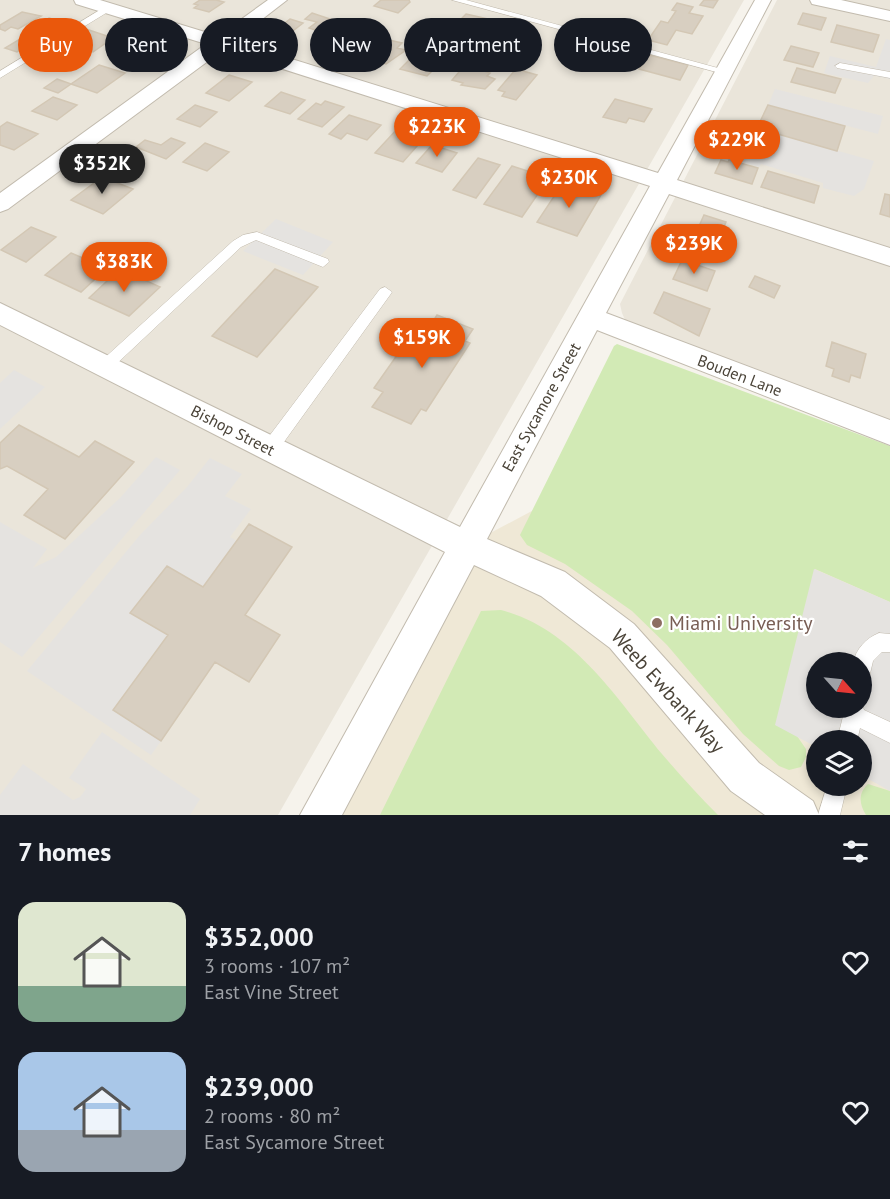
<!DOCTYPE html>
<html lang="en">
<head>
<meta charset="utf-8">
<style>
  :root { --surface:#171b24; --page:#242831; --text:#f1f3f6; --muted:#9ea1a6; --accent:#ea580c }
  body { margin:0; font-family:"PT Sans",sans-serif; background:var(--page); color:var(--text); height:100vh; display:flex; flex-direction:column; font-size:22px; white-space:nowrap }
  * { box-sizing:border-box; margin:0 }
  p { font-size:20px; color:var(--muted) }
  .icon { flex:none; width:33px; height:33px; fill:none; stroke:currentColor; stroke-width:2; stroke-linecap:round; stroke-linejoin:round }
  .map { position:relative; height:815px; overflow:hidden }
  .side { display:flex; flex-direction:column; background:var(--surface); flex:1 }
  .side>* { flex:none }
  .hud { position:absolute; left:18px; top:18px; width:855px; height:54px; display:flex; gap:12px }
  .needle { width:39px; rotate:117deg }
  .controls { position:absolute; left:806px; top:652px; display:grid; gap:12px }
  .controls a { display:grid; place-items:center; width:66px; height:66px; border-radius:50%; background:var(--surface); box-shadow:0 3px 9px #0003; font-size:30px }
  .price { position:absolute; translate:-50% -51px; padding:0 14px; border-radius:21px; background:var(--accent); color:#fff; font-size:20px; line-height:39px; filter:drop-shadow(0 2px 3px #0008) }
  .price::after { content:''; position:absolute; left:50%; top:36px; width:18px; height:14px; margin-left:-9px; background:inherit; clip-path:polygon(0 0,100% 0,50% 100%) }
  .price.active { background:#222; color:#fff }
  ul { padding:0; list-style:none }
  li { display:flex; align-items:center; gap:18px; height:150px; padding:0 18px }
  li span { display:grid; place-items:center; flex:none; width:168px; height:120px; border-radius:18px; color:#555 }
  li>.icon { margin-inline-start:auto }
  span .icon { width:72px; height:72px; fill:#fffc; stroke-width:1 }
  li b { font-size:26px }
  h2 { display:flex; justify-content:space-between; align-items:center; height:72px; padding:0 18px; font-size:26px }
  .tag { padding:0 21px; border-radius:27px; background:var(--surface); box-shadow:0 3px 9px #0003; font-size:21px; line-height:54px }
  .tag.active { background:var(--accent); color:#fff }
  .map>svg:first-child { display:block }
</style>
</head>
<body>
<div class="map">
<svg width="890" height="815" viewBox="0 0 890 815">
  <rect width="100%" height="100%" fill="#f6f3ec"/>
  <path fill="#eae5da" d="M0,0H744L278,815H0Z
    M777,0H890V421L626,322L622,313L620,304Z"/>
  <path fill="#efe8d6" fill-rule="evenodd" d="M605,472L890,582V815H320L466,546ZM816,663H861V708H816ZM816,741H861V786H816Z"/>
  <path fill="#d2eab5" d="M617,344L890,446V602L815,569L776,725L797,736L806,749V757L801,767L789,770L779,766L743,734L667,645L632,611L565,564L527,545L520,535L614,346Z
    M501,610C574,629 617,699 662,754C680,775 698,795 718,815H380L481,611Z
    M868,784L890,791V815H866C859,804 858,793 868,784Z"/>
  <path fill="#e5e3e0" fill-rule="evenodd" d="M886,39L890,40V79L874,76L868,83L824,73L830,56L876,67Z
    M775,89L883,116L878,134L768,105Z
    M757,128L874,161L864,189L854,196L823,188V183L761,164L759,167L742,162Z
    M276,219L333,242L303,275L243,251Z
    M14,370L45,387L0,429V383Z
    M156,457L180,470L22,657L0,642V522L47,549L33,568L56,557L120,498Z
    M210,458L242,474L225,496L251,509L230,537L237,541L203,587L167,566L168,635L113,710L161,741L151,755L27,671L140,535L187,487Z
    M814,569L890,602V791L861,775V741H816V747L775,725ZM816,663H861V708H816Z
    M102,732L200,799L190,815H0V795L23,764L73,800L80,797L86,789L69,778Z"/>
  <path fill="#d8cfc1" stroke="#d3c7b4" stroke-width="1.5" d="M200,0H216L224,2L209,12L194,8L198,5L194,4Z
    M381,0H409L410,2L398,13L374,6Z
    M704,0H718L713,8L700,5Z
    M677,3L693,7L689,13L703,16L692,34L676,30L667,45L648,40L661,21L668,23L676,11L672,10Z
    M22,12L41,16L18,29L11,27L5,31L0,29V25Z
    M312,13L330,19L315,30L309,28L317,22L305,19Z
    M803,13L826,18L821,30L798,24Z
    M466,14L488,19L482,27L459,21Z
    M49,18L70,25L44,41L37,38L45,34L30,29Z
    M290,19L303,23L289,34L276,30Z
    M349,24L357,26L349,33L364,37L347,52L329,46L340,37L336,36Z
    M837,25L879,35L873,52L831,42Z
    M86,29L113,38L93,52L82,48L60,62L44,56Z
    M20,39L32,43L17,52L5,48Z
    M389,40L402,43L397,48L406,50L386,64L368,58Z
    M136,44L160,51L143,63L120,55Z
    M791,46L819,53L813,67L784,60Z
    M425,53L444,59L427,76L400,69L414,55L421,57Z
    M649,55L688,65L680,80L639,69Z
    M99,65L125,73L97,93L71,84Z
    M465,65L490,73L487,76L495,79L485,89L461,85L463,83L452,80Z
    M797,68L841,79L835,93L791,82Z
    M516,69L537,75L516,100L502,96L505,92L498,90Z
    M229,75L252,82L229,101L206,93Z
    M57,79L71,84L58,93L44,88Z
    M281,92L305,100L290,114L265,106Z
    M53,97L77,105L57,120L32,111Z
    M615,99L652,109L644,122L629,118L626,123L603,117Z
    M325,101L344,107L322,127L298,119L316,103L321,105Z
    M195,105L217,112L200,127L177,119Z
    M768,105L845,126L837,151L757,128Z
    M349,115L381,125L367,140L347,133L341,139L329,134Z
    M7,122L38,134L14,150L0,145V127Z
    M398,128L425,137L403,162L375,153Z
    M171,138L185,143L166,159L136,147L145,140L161,145Z
    M205,143L229,152L207,171L183,162Z
    M432,145L457,153L442,172L416,163Z
    M478,158L500,165L476,198L453,190Z
    M721,160L728,162L729,160L758,168L752,184L715,173Z
    M512,166L549,178L522,217L484,204Z
    M768,171L819,186L814,203L761,187Z
    M102,177L133,189L103,214L71,200Z
    M563,183L601,195L577,236L537,222Z
    M885,194L890,195V217L880,214Z
    M704,215L726,222L715,249L692,242Z
    M31,227L56,237L26,262L1,250Z
    M71,253L107,268L81,292L45,275Z
    M682,260L715,271L707,291L673,279Z
    M120,269L160,287L129,316L89,298Z
    M275,269L318,287L257,357L212,336Z
    M755,276L780,286L774,298L749,287Z
    M664,292L710,309L699,336L654,313Z
    M437,315L473,329L465,341L470,343L426,411L421,409L411,424L372,407L383,392L374,388L419,324L429,328Z
    M832,342L866,354L860,378L851,375L849,382L832,376L834,369L826,366Z
    M19,425L79,457L95,441L134,462L65,539L24,515L48,489L7,466L0,469V443Z
    M249,524L292,547L245,615L280,635L249,682L215,662L161,741L113,710L168,635L130,613L167,566L203,587Z"/>
  <g fill="none" stroke-linecap="round" stroke-linejoin="round">
    <defs>
      <path id="service" d="M452,0H466L729,71L720,73Z
        M108,5L113,8L111,10L0,78V71Z
        M840,63L890,72V78L837,68L835,66Z
        M257,232L328,259L329,262L323,267L256,240L241,247L110,370H100L98,366L100,362L233,241L243,235Z
        M385,287L392,292L390,295L276,453L270,455L264,453L262,448L264,443L380,289Z
        M879,633L890,634V652H882L873,661L868,682L861,684V663H853C856,649 866,638 879,633Z
        M861,701L864,710L890,722V743L860,728L857,741H837L845,708H861Z
        M827,786H847L840,815H818Z"/>
      <path id="minor" d="M74,0H100L218,36L268,0H287L234,41L658,173L755,0H771L677,180L890,248V266L669,194L606,313L890,420V445L597,330L487,539L565,572L634,624L759,763L813,801L819,815H765L731,791L610,648L541,596L474,565L342,815H300L445,552L0,325V303L460,527L650,186L223,50L8,209L0,212V193L206,44L76,4Z
        M810,0H841L890,11V21L812,4Z"/>
    </defs>
    <use href="#service" stroke="#c2bbae" stroke-width="1"/>
    <use href="#minor" stroke="#c2bbae" stroke-width="2"/>
    <use href="#service" fill="#fff" fill-rule="evenodd"/>
    <use href="#minor" fill="#fff" fill-rule="evenodd"/>
  </g>
  <circle fill="#8d6e63" stroke="#fff" stroke-width="2" cx="657" cy="623" r="6"/>
  <g text-anchor="middle" stroke-width="4.5" stroke-linejoin="round" paint-order="stroke">
    <g font-size="16" fill="#4b4439" stroke="#fff">
      <text transform="translate(740 375) rotate(21)" y="6">Bouden Lane</text>
      <text transform="translate(541 407) rotate(-61)" y="6">East Sycamore Street</text>
      <text transform="translate(233 430) rotate(27)" y="6">Bishop Street</text>
    </g>
    <g font-size="20" fill="#785e54" stroke="#fff" text-anchor="start">
      <text x="669" y="630">Miami University</text>
    </g>
    <g font-size="20" fill="#4b4439" stroke="#fff">
      <text transform="translate(668 691) rotate(48)" y="7">Weeb Ewbank Way</text>
    </g>
  </g>
</svg>
<div class="controls">
<a><svg class="needle" viewBox="-14 -14 28 28"><path d="M0-13l5 13h-10z" fill="#e53935"/><path d="M0 13l5-13h-10z" fill="#9ea1a6"/></svg></a>
<a><svg class="icon" aria-label="layers" viewBox="0 0 24 24"><path d="M12 4l9 5-9 5-9-5zM3 14l9 5 9-5"/></svg></a>
</div>
<b class="price" style="left:437px;top:158px">$223K</b>
<b class="price" style="left:737px;top:171px">$229K</b>
<b class="price active" style="left:102px;top:195px">$352K</b>
<b class="price" style="left:569px;top:209px">$230K</b>
<b class="price" style="left:694px;top:275px">$239K</b>
<b class="price" style="left:124px;top:293px">$383K</b>
<b class="price" style="left:422px;top:369px">$159K</b>
<div class="hud">
<a class="tag active">Buy</a>
<a class="tag">Rent</a>
<a class="tag">Filters</a>
<a class="tag">New</a>
<a class="tag">Apartment</a>
<a class="tag">House</a>
</div>
</div>
<section class="side">
<h2>7 homes<svg class="icon" aria-label="filters" viewBox="0 0 24 24"><path d="M4 7h16M4 17h16"/><circle cx="9" cy="7" r="2"/><circle cx="15" cy="17" r="2"/></svg></h2>
<ul>
<li><span style="background:linear-gradient(#dfe7d0 70%,#7fa58c 0)"><svg class="icon" aria-label="home" viewBox="0 0 24 24"><path d="M3 11l9-7 9 7M6 9v11h12V9"/></svg></span><div><b>$352,000</b><p>3 rooms · 107 m²</p><p>East Vine Street</p></div><svg class="icon" aria-label="heart" viewBox="0 0 24 24"><path d="M12 20l-8-8c-3-5 5-10 8-4 3-6 11-1 8 4z"/></svg></li>
<li><span style="background:linear-gradient(#a9c7e8 65%,#9aa5b1 0)"><svg class="icon" aria-label="home" viewBox="0 0 24 24"><path d="M3 11l9-7 9 7M6 9v11h12V9"/></svg></span><div><b>$239,000</b><p>2 rooms · 80 m²</p><p>East Sycamore Street</p></div><svg class="icon" aria-label="heart" viewBox="0 0 24 24"><path d="M12 20l-8-8c-3-5 5-10 8-4 3-6 11-1 8 4z"/></svg></li>
</ul>
</section>
</body>
</html>
